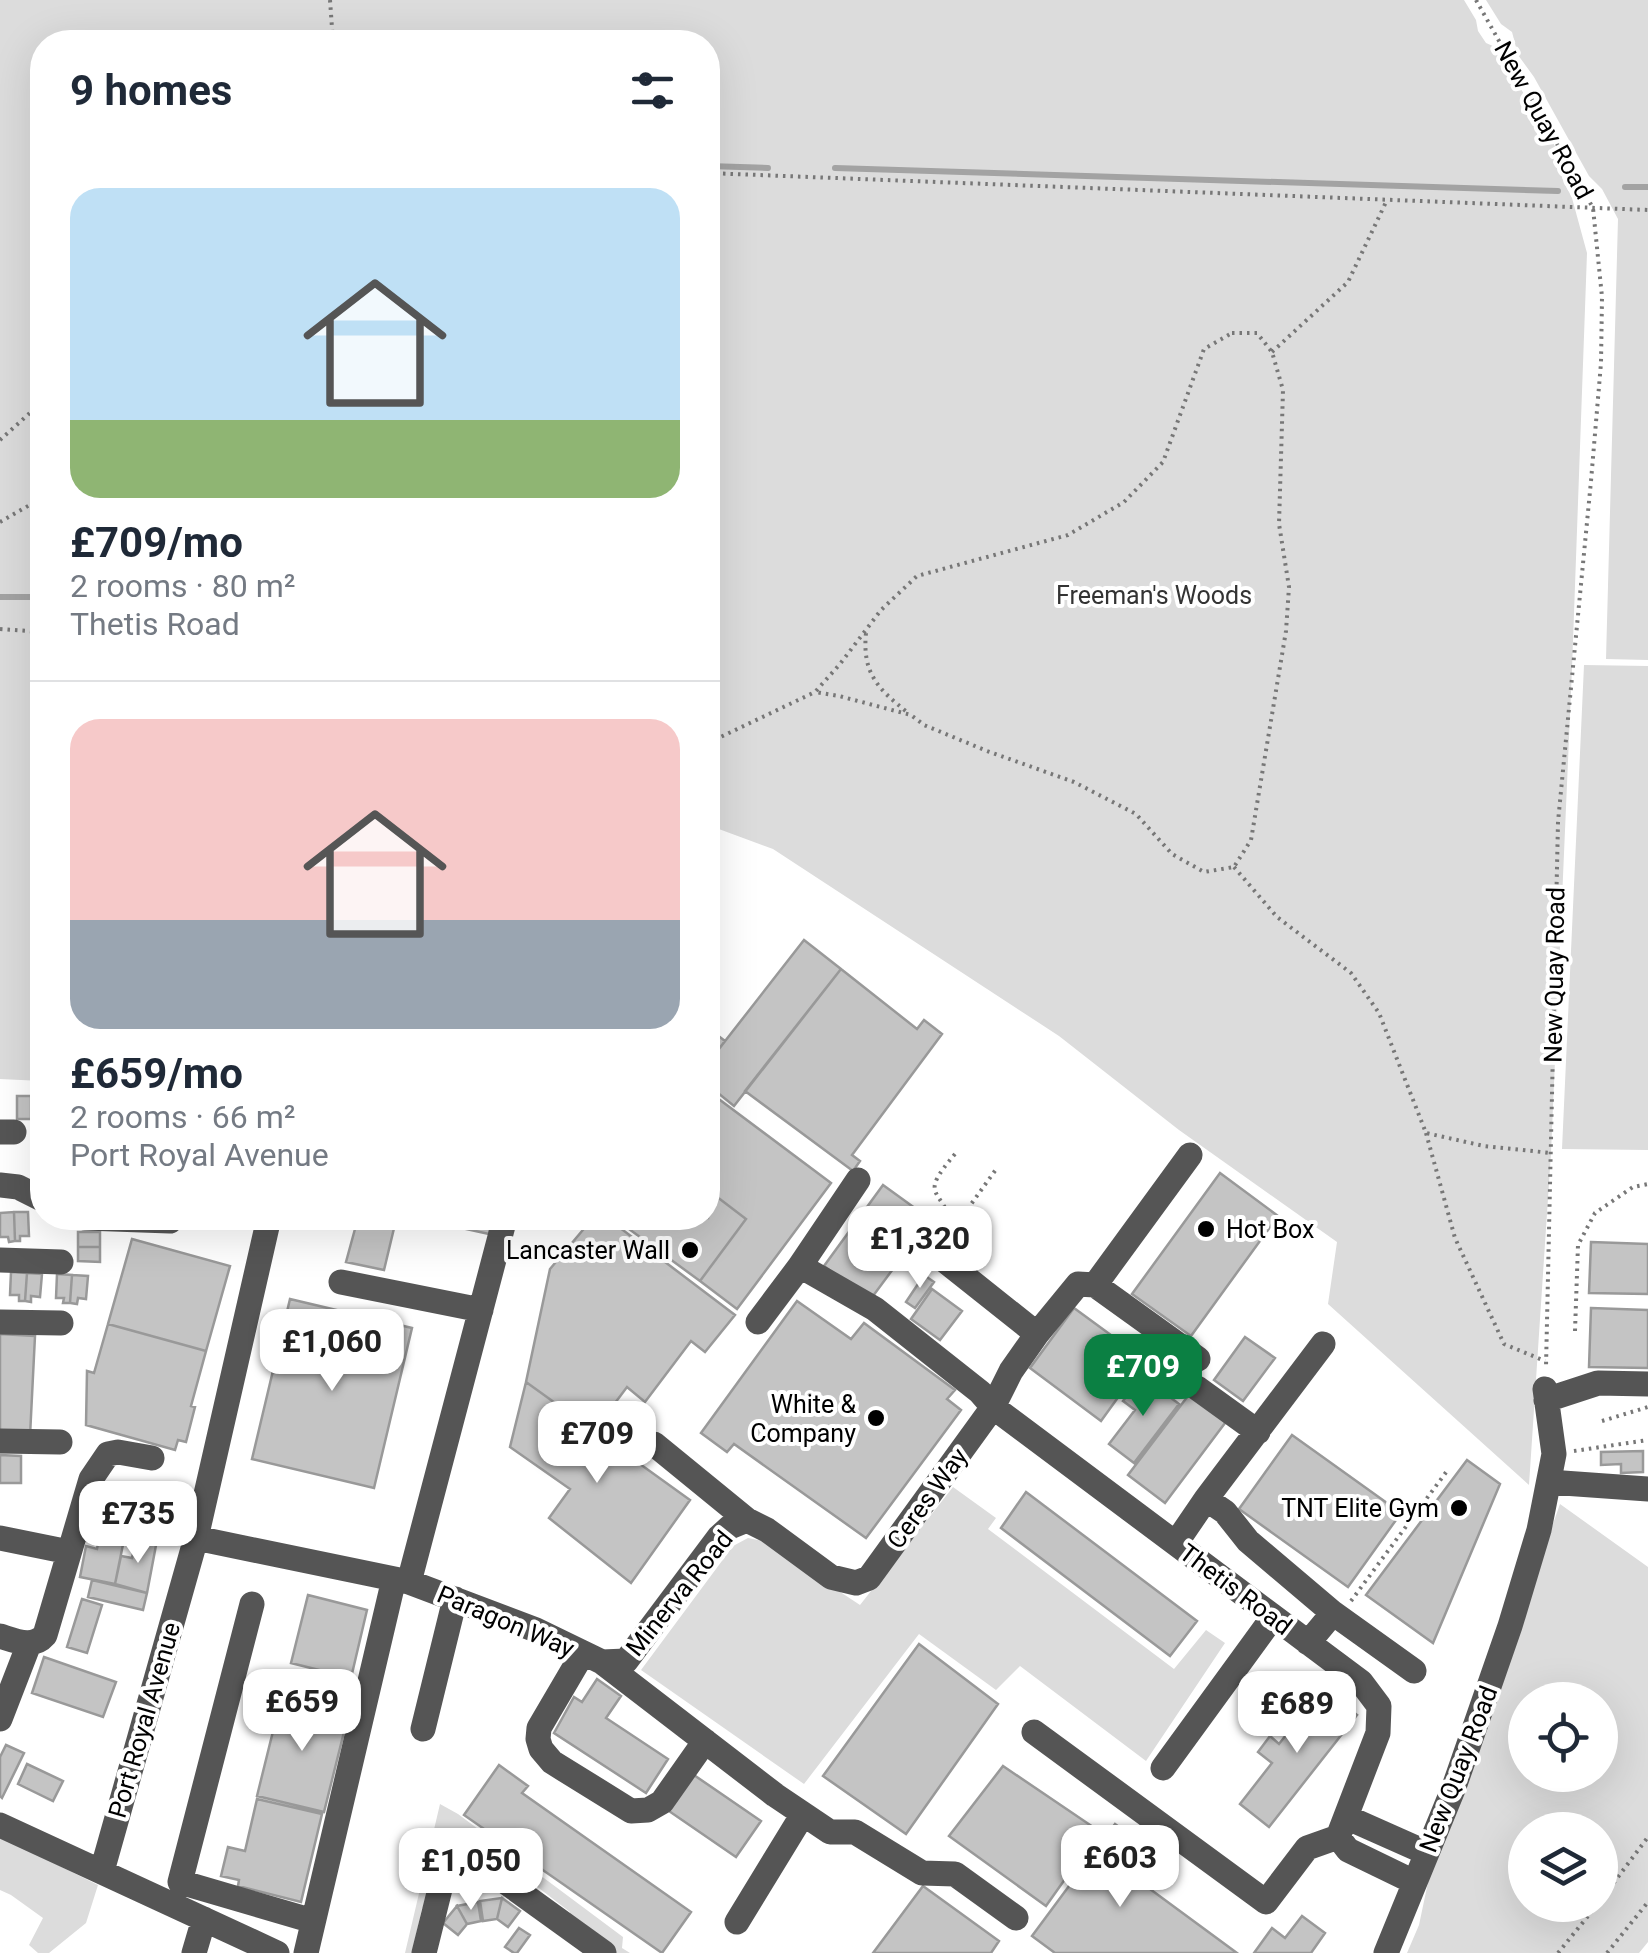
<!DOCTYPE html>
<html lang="en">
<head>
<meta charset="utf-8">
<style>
  :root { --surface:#fff; --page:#f6f6f7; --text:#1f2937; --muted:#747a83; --line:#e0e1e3; --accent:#0b8043 }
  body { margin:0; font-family:Roboto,sans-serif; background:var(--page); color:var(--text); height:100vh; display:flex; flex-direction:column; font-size:38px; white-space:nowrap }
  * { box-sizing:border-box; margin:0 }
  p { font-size:32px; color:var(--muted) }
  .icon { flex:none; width:55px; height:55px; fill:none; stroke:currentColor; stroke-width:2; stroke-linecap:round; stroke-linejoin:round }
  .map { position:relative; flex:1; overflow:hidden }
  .details { position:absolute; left:30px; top:30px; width:690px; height:1200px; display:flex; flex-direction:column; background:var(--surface); border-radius:40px; box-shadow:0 10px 40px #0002 }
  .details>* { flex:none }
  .fabs { position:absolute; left:1508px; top:1682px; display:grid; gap:20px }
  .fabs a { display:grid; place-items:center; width:110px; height:110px; border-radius:50%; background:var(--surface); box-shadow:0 10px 40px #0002; font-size:50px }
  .price { position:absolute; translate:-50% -85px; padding:0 22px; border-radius:20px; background:#fff; color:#222; font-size:32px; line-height:65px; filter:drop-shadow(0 2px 5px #0008) }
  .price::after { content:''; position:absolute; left:50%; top:60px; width:30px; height:22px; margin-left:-15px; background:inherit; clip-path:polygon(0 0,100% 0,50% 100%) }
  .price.selected { background:var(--accent); color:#fff }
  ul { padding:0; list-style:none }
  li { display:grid; align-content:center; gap:20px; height:530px; padding:0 40px }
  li+li { border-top:2px solid var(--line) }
  li span { display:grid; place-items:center; height:310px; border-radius:30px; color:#555 }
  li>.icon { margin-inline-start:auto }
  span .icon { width:180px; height:180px; fill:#fffc; stroke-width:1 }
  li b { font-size:42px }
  h2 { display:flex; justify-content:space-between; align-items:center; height:120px; padding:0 40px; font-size:42px }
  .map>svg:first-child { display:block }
</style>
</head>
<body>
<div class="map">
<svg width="1648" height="1953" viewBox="0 0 1648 1953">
  <rect width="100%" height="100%" fill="#fff"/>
  <path fill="#dcdcdc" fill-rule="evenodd" d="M0,0H1464L1476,20L1478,31L1486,43L1495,47L1505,62L1559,153L1564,164L1562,178L1572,198L1587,253L1572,669L1551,1153L1529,1485L1328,1304L1337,1242L1179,1130L1059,1036L773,849L708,825V42H42V1081L0,1079Z
    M1486,0H1648V660L1606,659L1618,219L1602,189L1589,176L1534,77L1518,55L1512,32L1501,24Z
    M1584,665L1648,666V1150L1562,1149Z
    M953,1487L996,1518L988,1529L1174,1669L1206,1630L1225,1643L1146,1761L1020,1666L996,1690L919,1634L804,1784L641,1670L733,1546L748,1538L763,1541L860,1605Z
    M1560,1504L1648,1567V1942L1639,1953H1407L1419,1925L1431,1868ZM1525,1700H1600V1775H1525ZM1525,1830H1600V1905H1525Z
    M440,1804L458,1814L623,1937L622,1948L630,1953H616L570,1920V1912L518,1872L510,1877L448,1832L428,1906L422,1908L412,1953H405Z
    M0,1836L98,1885L86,1923L49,1953H38L29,1945L43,1918L11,1895L0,1890Z"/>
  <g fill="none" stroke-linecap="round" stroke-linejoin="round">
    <path stroke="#a3a3a3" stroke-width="6" d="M708,166L768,168
      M835,168L1558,191
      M1625,187H1648
      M0,597H42"/>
  </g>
  <path fill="#c4c4c4" stroke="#999" stroke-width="2.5" d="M804,940L841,969L734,1106L708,1085V1063Z
    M841,969L917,1029L924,1020L942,1034L852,1155L860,1161L853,1171L745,1091Z
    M708,1028L725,1041L708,1063Z
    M708,1091L831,1183L737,1309L700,1281L746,1219L708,1190Z
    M17,1096H31V1119H17Z
    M31,1096H42V1119H31Z
    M1220,1173L1278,1216L1191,1336L1132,1294Z
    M883,1185L930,1219L870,1300L824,1266Z
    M708,1190L746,1219L700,1281L614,1218H708Z
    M14,1212H28L29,1236H20V1241H15Z
    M14,1212L15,1241L9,1242L8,1237H0V1213Z
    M358,1218L396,1220L384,1270L346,1262Z
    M416,1218H493L489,1234Z
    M593,1218H607L735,1315L705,1352L691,1341L645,1402L627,1387L594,1431L526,1382L550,1269Z
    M78,1232H100V1247H78Z
    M132,1239L230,1266L206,1351L108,1324Z
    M1591,1242L1648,1244V1294L1589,1293Z
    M78,1247H100V1262L78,1261Z
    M11,1272L27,1273L25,1301H19V1295H10Z
    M27,1273L42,1274L40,1297L31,1296V1302L25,1301Z
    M57,1274L72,1275L70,1303H63L64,1298H56Z
    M72,1275L88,1276L86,1299L78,1298L77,1304L70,1303Z
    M924,1275L934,1282L915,1308L906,1302Z
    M932,1289L962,1311L940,1340L911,1319Z
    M290,1299L412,1328L374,1488L252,1459Z
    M797,1301L851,1339L864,1323L955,1390L947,1399L961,1410L866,1538L734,1444L727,1452L701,1433Z
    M1074,1308L1145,1360L1101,1421L1030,1368Z
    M1591,1308L1648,1310V1368L1589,1367Z
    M108,1324L206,1351L191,1406L195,1407L186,1442L178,1440L175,1450L86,1425L87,1371L94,1373Z
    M0,1334L35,1336L30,1436L0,1435Z
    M1245,1337L1275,1358L1243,1401L1214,1380Z
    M1142,1376L1179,1404L1134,1463L1109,1444L1135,1410L1123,1401Z
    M526,1382L690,1500L631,1583L549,1518L570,1489L510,1447Z
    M1191,1392L1228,1419L1165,1503L1128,1475Z
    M1292,1435L1401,1513L1348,1587L1239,1509Z
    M1643,1451V1472L1621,1473V1464L1601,1465V1452Z
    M0,1455L21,1456V1483H0Z
    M1467,1460L1500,1484L1433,1643L1366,1595Z
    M109,1485L134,1490L115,1584L80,1577L86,1546L97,1549Z
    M1026,1492L1197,1621L1170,1656L1001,1528Z
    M137,1536L157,1540L147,1593L115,1584L121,1556L132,1558Z
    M92,1580L147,1593L143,1610L88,1597Z
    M308,1595L367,1610L351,1678L291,1663Z
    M82,1599L102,1605L87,1653L67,1647Z
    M919,1644L998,1704L906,1834L823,1776Z
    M44,1657L116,1682L103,1717L32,1693Z
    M597,1679L621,1696L606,1718L668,1759L646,1793L554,1733L574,1697L582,1702Z
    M1323,1688L1357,1715L1269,1827L1240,1804L1272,1763L1258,1752L1270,1736L1279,1744Z
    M283,1691L329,1702L325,1719L346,1724L324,1812L257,1796Z
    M6,1745L24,1753L2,1798L0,1796V1757Z
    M27,1764L63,1781L53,1801L18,1784Z
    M499,1765L528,1786L522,1793L691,1912L662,1953L464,1815Z
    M1003,1766L1099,1831L1046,1906L949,1836Z
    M691,1773L761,1821L736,1857L666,1809Z
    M257,1799L322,1814L301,1902L238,1886L239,1880L221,1876L228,1847L245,1851Z
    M1115,1824L1154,1853L1135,1878L1237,1953H1055L1032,1936Z
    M923,1886L999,1941L991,1953H873Z
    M502,1898L520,1911L508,1927L497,1919Z
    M502,1898L497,1919L483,1921L480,1901Z
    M478,1902L481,1921L467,1924L457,1906Z
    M457,1906L467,1924L458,1935L443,1923Z
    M1302,1916L1325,1933L1311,1953H1254L1272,1928L1285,1938Z
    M519,1928L530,1935L517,1953H514L505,1947Z"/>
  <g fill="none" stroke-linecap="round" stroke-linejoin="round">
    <path stroke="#777" stroke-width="4" stroke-dasharray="2.5 5" stroke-linecap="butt" d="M330,0L333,42
      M1476,0L1593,208L1602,297L1601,363L1591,481L1558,822L1546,1367
      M708,173L1648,210
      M1232,333H1257L1272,352L1283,390L1279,524L1289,587L1286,631L1251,840L1234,867L1204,872L1172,854L1136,814L1074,782L987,751L924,725L911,715L839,696L815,692L840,664L881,610L917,576L1068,535L1124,502L1163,462L1204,349Z
      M1272,352L1348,282L1387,200
      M0,440L42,402
      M0,522L42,498
      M0,629L42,632
      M866,633C862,673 878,689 907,712
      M708,743L815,692
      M1234,867L1277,917L1351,973L1379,1013L1426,1133L1484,1146L1551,1153
      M1426,1133L1455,1238L1504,1344L1545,1361
      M954,1228C940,1185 918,1198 955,1154
      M950,1242L954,1228L997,1168
      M1575,1331L1578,1245L1595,1213L1633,1187L1648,1184
      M1602,1421L1648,1407
      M1574,1451L1648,1440
      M1351,1601L1447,1471
      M1600,1901L1648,1837
      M1558,1953L1597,1905
      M1607,1953L1648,1902"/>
    <path stroke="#555" stroke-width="25" d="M0,1132H14
      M0,1185L18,1187L42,1199
      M85,1218L170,1221
      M0,1260L61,1262
      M944,1260L1037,1334
      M800,1266L875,1309L980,1392L993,1407L1361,1682L1379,1706L1378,1733L1338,1837L1348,1850L1414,1882
      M341,1282L481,1310
      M1095,1285L1190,1155
      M0,1322L61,1323
      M758,1322L800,1266L858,1180
      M1197,1388L1258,1432
      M1546,1400L1598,1383L1648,1384
      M0,1441L60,1442
      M654,1444L747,1520
      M1549,1482L1648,1489
      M1206,1499L1225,1512L1248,1541L1333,1613
      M0,1538L69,1552
      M196,1538L409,1582L536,1630L602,1662L775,1795L830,1832H855L922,1873L955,1874L1016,1918
      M1176,1543L1206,1499L1323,1344
      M409,1582L505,1218
      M252,1604L180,1882L313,1921
      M0,1636C16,1641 33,1649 45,1635L91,1479L108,1454L118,1452L152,1458
      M1308,1643L1333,1613L1414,1671
      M583,1653L539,1728L538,1739L541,1749L552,1762L631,1811L648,1810L662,1802L705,1741
      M602,1662L626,1661L719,1537L730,1527L747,1520L767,1530L831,1577L856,1583L869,1578L993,1407L1011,1371L1037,1334L1078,1284L1095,1285L1198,1359
      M0,1719L29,1644
      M423,1729L455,1599
      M1034,1732L1266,1902L1307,1848L1338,1837
      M1163,1768L1273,1617
      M1346,1817L1427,1853
      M0,1825L277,1953
      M102,1871L196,1538L269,1218
      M737,1922L803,1814
      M194,1953L204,1919
      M306,1953L394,1579
      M424,1953L443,1877L452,1859L462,1855L482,1865L604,1953
      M1386,1953L1454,1787L1510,1626L1539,1530L1554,1454L1545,1389"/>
  </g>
  <g fill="#000" stroke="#fff" stroke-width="4">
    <circle cx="1206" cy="1229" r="10"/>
    <circle cx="690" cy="1250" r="10"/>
    <circle cx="876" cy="1418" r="10"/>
    <circle cx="1459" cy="1508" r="10"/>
  </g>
  <g text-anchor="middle" stroke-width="8" stroke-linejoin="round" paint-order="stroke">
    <g font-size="25" fill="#000" stroke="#fff">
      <text transform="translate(1544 120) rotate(61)" y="9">New Quay Road</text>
      <text transform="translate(1554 975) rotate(-89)" y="9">New Quay Road</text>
      <text transform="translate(927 1498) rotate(-54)" y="9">Ceres Way</text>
      <text transform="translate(1236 1589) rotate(37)" y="9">Thetis Road</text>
      <text transform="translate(679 1593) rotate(-51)" y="9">Minerva Road</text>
      <text transform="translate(506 1621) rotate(23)" y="9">Paragon Way</text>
      <text transform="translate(144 1720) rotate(-74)" y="9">Port Royal Avenue</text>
      <text transform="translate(1458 1769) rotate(-69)" y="9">New Quay Road</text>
    </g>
    <g font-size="25" fill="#333" stroke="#fff">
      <text x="1154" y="604">Freeman's Woods</text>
    </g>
    <g font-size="25" fill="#000" stroke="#fff" text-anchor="end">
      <text x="1226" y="1238" text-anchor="start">Hot Box</text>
      <text x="670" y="1259">Lancaster Wall</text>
      <text x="856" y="1413">White &amp;<tspan x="856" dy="29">Company</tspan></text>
      <text x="1439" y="1517">TNT Elite Gym</text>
    </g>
  </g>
</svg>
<div class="fabs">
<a><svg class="icon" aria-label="locate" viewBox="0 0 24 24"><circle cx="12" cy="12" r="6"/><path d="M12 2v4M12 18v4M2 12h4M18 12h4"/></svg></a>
<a><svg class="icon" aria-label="layers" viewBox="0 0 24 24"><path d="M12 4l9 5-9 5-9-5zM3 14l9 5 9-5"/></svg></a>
</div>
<b class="price" style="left:920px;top:1291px">£1,320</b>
<b class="price" style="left:332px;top:1394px">£1,060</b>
<b class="price selected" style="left:1143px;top:1419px">£709</b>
<b class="price" style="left:597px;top:1486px">£709</b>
<b class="price" style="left:138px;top:1566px">£735</b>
<b class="price" style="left:302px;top:1754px">£659</b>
<b class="price" style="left:1297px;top:1756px">£689</b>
<b class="price" style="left:1120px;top:1910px">£603</b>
<b class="price" style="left:471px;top:1913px">£1,050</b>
<section class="details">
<h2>9 homes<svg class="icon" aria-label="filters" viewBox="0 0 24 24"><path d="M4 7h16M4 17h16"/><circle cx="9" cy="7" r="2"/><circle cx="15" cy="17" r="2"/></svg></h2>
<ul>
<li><span style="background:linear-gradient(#bfe0f5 75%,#8fb573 0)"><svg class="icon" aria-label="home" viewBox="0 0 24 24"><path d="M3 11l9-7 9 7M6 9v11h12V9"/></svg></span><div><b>£709/mo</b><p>2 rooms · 80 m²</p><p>Thetis Road</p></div></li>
<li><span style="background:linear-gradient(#f6c9c9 65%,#9aa5b1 0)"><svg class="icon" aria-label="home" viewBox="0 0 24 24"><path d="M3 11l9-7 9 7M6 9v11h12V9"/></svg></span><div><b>£659/mo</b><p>2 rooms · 66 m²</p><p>Port Royal Avenue</p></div></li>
</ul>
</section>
</div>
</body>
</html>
